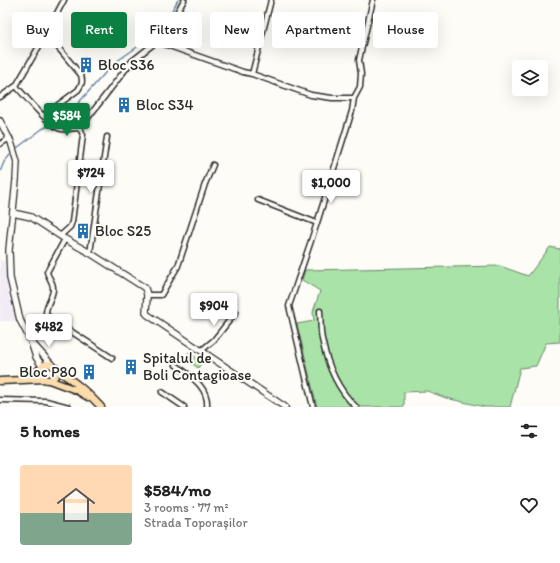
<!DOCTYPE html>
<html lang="en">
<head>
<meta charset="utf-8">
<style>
  :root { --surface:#fff; --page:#f6f6f6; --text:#222; --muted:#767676; --line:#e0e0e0; --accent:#0b8043 }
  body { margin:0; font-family:Itim,sans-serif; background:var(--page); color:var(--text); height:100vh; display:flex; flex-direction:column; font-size:15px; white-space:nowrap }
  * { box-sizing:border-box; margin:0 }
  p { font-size:13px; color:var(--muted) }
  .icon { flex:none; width:22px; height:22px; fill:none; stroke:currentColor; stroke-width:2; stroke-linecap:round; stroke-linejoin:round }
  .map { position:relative; height:407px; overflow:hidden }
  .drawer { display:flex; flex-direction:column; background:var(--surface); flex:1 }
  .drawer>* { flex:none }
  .top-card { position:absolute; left:12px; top:12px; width:536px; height:36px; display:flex; gap:8px }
  .tools { position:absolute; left:512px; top:60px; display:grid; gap:8px }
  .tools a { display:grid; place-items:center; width:36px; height:36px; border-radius:4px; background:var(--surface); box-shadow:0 4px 16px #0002; font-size:20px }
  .price { position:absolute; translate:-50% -34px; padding:0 9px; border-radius:4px; background:#fff; color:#222; font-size:13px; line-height:26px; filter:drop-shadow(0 1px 2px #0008) }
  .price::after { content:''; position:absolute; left:50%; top:24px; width:12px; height:9px; margin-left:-6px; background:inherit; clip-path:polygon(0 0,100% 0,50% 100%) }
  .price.on { background:var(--accent); color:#fff }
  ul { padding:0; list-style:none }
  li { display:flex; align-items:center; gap:12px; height:100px; padding:0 20px }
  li+li { border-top:1px solid var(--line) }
  li span { display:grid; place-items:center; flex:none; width:112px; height:80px; border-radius:4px; color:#555 }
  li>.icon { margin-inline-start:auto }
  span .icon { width:48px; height:48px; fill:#fffc; stroke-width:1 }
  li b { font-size:17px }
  h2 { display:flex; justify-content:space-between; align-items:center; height:48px; padding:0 20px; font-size:17px }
  .pill { padding:0 14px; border-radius:4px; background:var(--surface); box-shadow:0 4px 16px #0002; font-size:14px; line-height:36px }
  .pill.on { background:var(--accent); color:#fff }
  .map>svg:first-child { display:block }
</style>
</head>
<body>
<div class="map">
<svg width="560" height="407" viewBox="0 0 560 407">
  <rect width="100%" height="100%" fill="#fdfcf7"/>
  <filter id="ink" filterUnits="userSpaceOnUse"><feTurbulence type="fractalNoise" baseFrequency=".025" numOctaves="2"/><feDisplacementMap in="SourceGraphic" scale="8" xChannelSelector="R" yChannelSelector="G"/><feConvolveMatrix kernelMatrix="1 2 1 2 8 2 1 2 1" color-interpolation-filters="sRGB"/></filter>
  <g filter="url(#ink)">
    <path fill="#f3ecf6" d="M0,261H4L6,277L10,300L17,321H0Z"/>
    <path fill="#a9e3a8" stroke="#6a876a" d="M550,247L560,249V342L546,343L536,366L520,368L510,407H485L446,398L427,391L404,392V407H317L297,324L314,321L313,312L320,291L302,280L305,270L500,266L528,276Z
      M189,352L202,362L198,368L184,358Z"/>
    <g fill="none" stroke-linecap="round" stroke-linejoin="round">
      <path stroke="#6d88a3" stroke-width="1.5" d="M17,148L42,129L65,118L113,64L160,31L178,0
        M0,172L4,162L10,155"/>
      <defs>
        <path id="street" d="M158,42L243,72L252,74L311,95L332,98H354
          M252,74L271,0
          M16,86C24,95 50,127 61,129C67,130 74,128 80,128L132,61L164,36L184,0
          M0,97L16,86L41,43L64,0
          M43,116L78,90C82,84 83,82 81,75L46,33
          M0,144L10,138
          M258,200L317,223
          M60,236L70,227L72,222L83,135L80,128
          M65,239L47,272C48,278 54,282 53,290C52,299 45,306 46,315L112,358
          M90,253L107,137
          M147,295H161L178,266L205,184L213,165
          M320,311C321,321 320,330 322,339C327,364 338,390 356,407
          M202,350L214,340L236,312
          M176,365C190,376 209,387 207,407
          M162,392L184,407
          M0,400L46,401L69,407
          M313,407L289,306L317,223L352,111L354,98L360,87L361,74L359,60L373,0"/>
        <path id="secondary" d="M0,121L11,142L17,162L16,180L9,250L10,278L20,320L30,339L36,357L42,366
          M13,213L31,217L65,239L90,253L145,288L147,295L146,313L148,315L285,407
          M33,344L51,364"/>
        <path id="primary" d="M40 372a8 8 0 1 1 16 0a8 8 0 1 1-16 0Z
          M56,370C76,382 85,390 101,407
          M24,379L40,369
          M49,380L76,390L88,397
          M0,381L44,379"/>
      </defs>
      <use href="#street" stroke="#2b2b2b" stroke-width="7"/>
      <use href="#secondary" stroke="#2b2b2b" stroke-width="8"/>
      <use href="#primary" stroke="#2b2b2b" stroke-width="9"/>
      <use href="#street" stroke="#fdfcf7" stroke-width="4"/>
      <use href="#secondary" stroke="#fdfcf7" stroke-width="5.5"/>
      <use href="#primary" stroke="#fcdcac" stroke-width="6"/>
    </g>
  </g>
  <defs>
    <symbol id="building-bare" viewBox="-9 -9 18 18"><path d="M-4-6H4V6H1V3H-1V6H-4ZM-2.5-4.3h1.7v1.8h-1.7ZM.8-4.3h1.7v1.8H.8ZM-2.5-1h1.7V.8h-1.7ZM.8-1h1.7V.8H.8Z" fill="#1f6fb2" stroke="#fdfcf7" stroke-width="2.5" paint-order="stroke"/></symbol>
  </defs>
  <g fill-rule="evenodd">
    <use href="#building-bare" x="75" y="54" width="22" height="22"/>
    <use href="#building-bare" x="113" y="94" width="22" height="22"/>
    <use href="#building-bare" x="72" y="220" width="22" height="22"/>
    <use href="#building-bare" x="120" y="356" width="22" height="22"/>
    <use href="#building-bare" x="78" y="361" width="22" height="22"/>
  </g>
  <g text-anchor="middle" stroke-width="4" stroke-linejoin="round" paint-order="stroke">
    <g font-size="15" fill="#2b2b2b" stroke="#fdfcf7" text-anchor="start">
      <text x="98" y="70">Bloc S36</text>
      <text x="136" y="110">Bloc S34</text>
      <text x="95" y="236">Bloc S25</text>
      <text x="143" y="363">Spitalul de<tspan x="143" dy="17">Boli Contagioase</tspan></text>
      <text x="77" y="377" text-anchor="end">Bloc P80</text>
    </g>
  </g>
</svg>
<div class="tools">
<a><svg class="icon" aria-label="layers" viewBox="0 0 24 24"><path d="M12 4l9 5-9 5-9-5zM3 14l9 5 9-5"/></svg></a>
</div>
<b class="price on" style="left:67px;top:137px">$584</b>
<b class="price" style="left:91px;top:194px">$724</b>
<b class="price" style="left:331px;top:204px">$1,000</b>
<b class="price" style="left:214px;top:327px">$904</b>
<b class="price" style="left:49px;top:348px">$482</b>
<div class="top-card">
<a class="pill">Buy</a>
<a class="pill on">Rent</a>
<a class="pill">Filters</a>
<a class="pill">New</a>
<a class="pill">Apartment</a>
<a class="pill">House</a>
</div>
</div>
<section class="drawer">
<h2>5 homes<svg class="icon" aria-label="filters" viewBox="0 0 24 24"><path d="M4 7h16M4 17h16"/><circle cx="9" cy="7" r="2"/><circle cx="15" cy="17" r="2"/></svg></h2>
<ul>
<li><span style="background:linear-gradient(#ffd9b3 60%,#7fa58c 0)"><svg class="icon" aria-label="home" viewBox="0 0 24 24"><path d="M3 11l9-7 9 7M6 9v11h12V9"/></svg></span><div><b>$584/mo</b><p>3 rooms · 77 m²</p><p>Strada Toporașilor</p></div><svg class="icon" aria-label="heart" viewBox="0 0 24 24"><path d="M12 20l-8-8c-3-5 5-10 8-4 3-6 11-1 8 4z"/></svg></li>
</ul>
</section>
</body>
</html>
